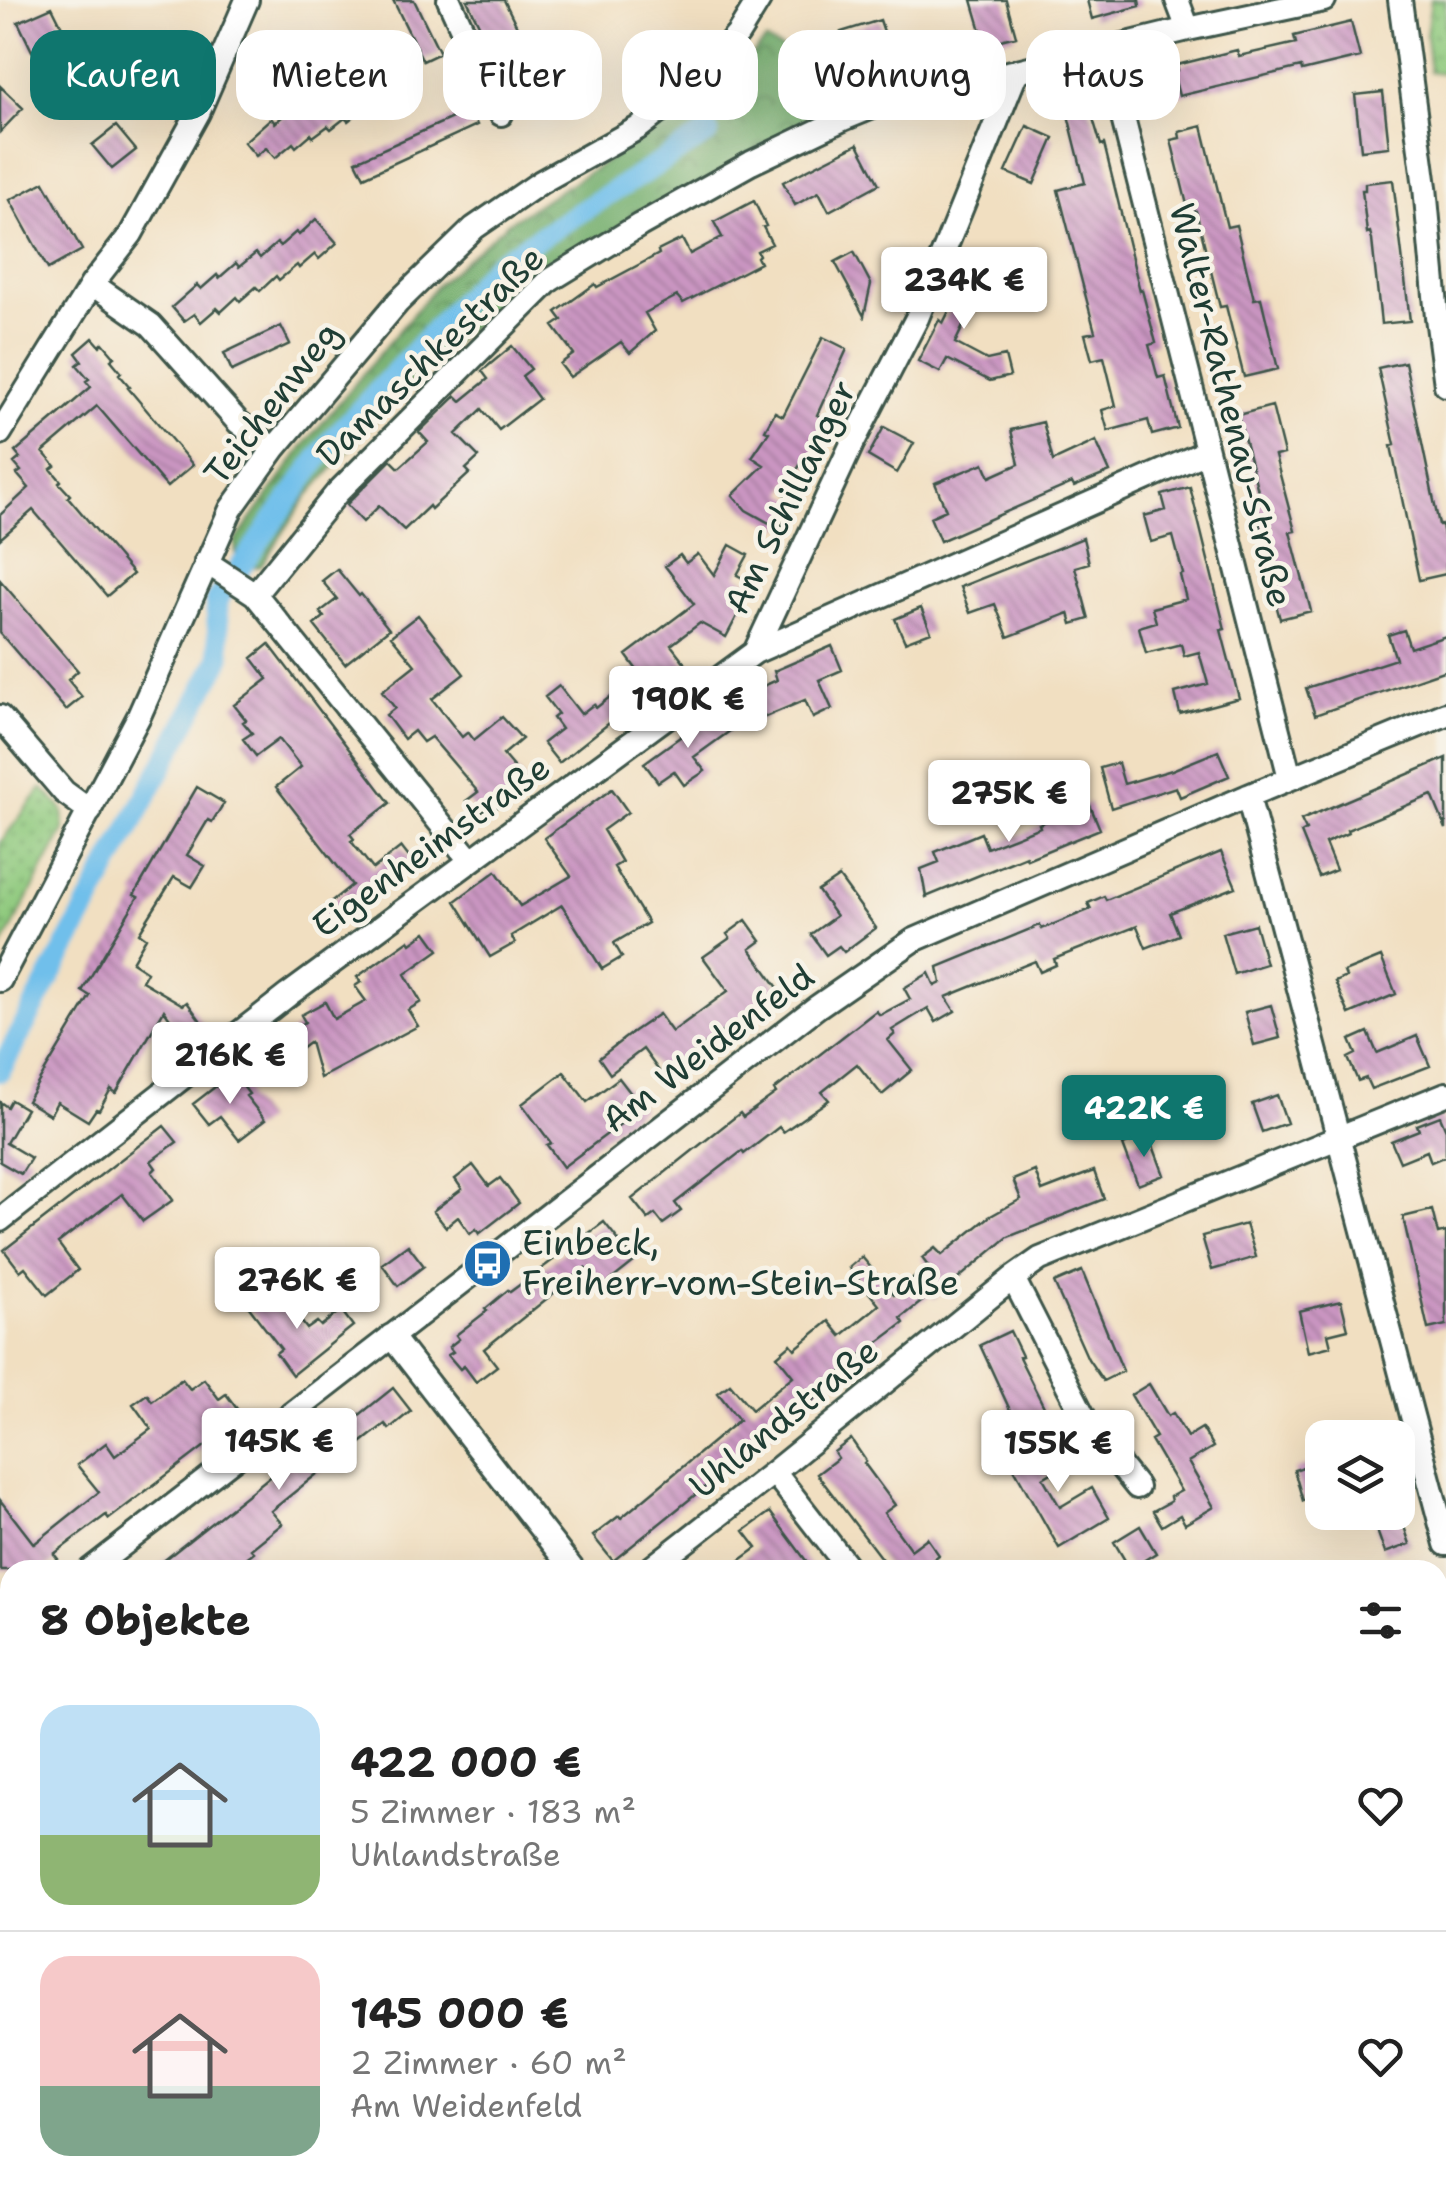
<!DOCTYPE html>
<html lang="de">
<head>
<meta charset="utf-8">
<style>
  :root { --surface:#fff; --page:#f6f6f6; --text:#222; --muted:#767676; --line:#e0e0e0; --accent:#0f766e }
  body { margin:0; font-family:"Shantell Sans",sans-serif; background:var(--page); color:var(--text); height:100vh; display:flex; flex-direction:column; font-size:38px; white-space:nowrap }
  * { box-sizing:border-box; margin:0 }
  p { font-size:32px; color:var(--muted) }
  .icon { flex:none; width:55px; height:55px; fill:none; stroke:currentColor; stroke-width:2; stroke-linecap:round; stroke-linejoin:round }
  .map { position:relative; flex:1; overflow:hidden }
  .side { position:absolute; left:0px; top:1560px; width:1448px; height:642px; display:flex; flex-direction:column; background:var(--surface); border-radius:30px 30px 0 0; box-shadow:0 10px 40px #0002 }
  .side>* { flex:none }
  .guide { position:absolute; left:30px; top:30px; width:1388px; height:90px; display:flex; gap:20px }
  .controls { position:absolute; left:1305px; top:1420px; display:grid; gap:20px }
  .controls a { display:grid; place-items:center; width:110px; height:110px; border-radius:20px; background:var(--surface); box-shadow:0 10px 40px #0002; font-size:50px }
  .price { position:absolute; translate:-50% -85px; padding:0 22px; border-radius:10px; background:#fff; color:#222; font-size:32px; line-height:65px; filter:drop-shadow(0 2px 5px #0008) }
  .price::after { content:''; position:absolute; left:50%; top:60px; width:30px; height:22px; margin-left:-15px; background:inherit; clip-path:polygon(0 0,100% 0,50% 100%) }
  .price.active { background:var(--accent); color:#fff }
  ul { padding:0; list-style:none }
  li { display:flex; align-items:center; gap:30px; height:250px; padding:0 40px }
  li+li { border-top:2px solid var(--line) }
  li span { display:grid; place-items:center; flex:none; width:280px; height:200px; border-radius:30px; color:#555 }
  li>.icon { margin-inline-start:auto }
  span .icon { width:120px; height:120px; fill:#fffc; stroke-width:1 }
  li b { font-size:42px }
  h2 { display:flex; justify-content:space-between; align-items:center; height:120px; padding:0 40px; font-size:42px }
  .pill { padding:0 35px; border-radius:30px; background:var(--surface); box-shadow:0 10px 40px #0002; font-size:35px; line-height:90px }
  .pill.active { background:var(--accent); color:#fff }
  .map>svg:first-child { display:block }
</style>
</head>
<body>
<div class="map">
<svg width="1446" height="2202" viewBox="0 0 1446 2202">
  <defs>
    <pattern id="forest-crowns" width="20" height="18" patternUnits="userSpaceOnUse" patternTransform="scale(2.5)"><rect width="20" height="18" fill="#72ad6c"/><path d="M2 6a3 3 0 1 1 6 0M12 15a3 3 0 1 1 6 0" fill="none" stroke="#5d8e5a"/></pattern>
    <pattern id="park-dots" width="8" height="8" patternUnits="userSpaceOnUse" patternTransform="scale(2.5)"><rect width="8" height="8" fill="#8ec97d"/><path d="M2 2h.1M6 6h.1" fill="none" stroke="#73a467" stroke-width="1.8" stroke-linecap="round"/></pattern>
    <pattern id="building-back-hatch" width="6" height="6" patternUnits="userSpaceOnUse" patternTransform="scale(2.5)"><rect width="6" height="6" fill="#cb96c2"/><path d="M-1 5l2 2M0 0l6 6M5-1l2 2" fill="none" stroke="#a47c9e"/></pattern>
  </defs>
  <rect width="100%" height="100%" fill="#f7f3e8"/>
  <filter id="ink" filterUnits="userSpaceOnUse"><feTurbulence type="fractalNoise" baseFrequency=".01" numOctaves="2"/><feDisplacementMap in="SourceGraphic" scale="20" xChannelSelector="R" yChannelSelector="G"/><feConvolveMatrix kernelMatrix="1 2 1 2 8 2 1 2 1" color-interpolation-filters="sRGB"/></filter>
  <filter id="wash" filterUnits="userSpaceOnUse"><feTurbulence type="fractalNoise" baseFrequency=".0048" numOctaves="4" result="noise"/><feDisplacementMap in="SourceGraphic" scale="40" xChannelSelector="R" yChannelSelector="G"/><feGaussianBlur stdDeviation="2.25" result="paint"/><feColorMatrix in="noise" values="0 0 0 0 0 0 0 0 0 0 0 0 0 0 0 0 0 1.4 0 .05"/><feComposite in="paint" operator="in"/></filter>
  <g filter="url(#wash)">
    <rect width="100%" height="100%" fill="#f1dfc1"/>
    <path fill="url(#forest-crowns)" stroke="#487550" stroke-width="2.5" d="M766,41L808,62L827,103L780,137L513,293L420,371L305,499L261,566L255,567L236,554L235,542L308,440L438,284L509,222L669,122L729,78Z
      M1446,1629V2202H921L918,2193L1438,2192V1635Z"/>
    <path fill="url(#park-dots)" stroke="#568358" stroke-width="2.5" d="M1431,0H1446V73L1430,72L1426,36Z
      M42,788L63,810L64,830L0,951V843Z"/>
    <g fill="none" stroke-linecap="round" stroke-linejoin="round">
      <path stroke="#70bfeb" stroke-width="22" d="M0,1071L220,658L216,601L331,441L496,264L708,133"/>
    </g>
    <g id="blocks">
      <path fill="url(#building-back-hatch)" d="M393,0H414L440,53L423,61Z
        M467,0H504L537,68L507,82Z
        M972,0H1006L1016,36L985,44Z
        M1087,0H1139L1140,6L1092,19Z
        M52,7L66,35L32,51L18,22Z
        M880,20L893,58L854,71L841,32Z
        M1351,22L1360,57L1302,71L1301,67L1179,96L1173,72L1178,70L1177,65L1237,50L1239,56L1296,43L1294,36Z
        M159,55L177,77L140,106L127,87L138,79L135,75Z
        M361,78L380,100L366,113L363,109L348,121L345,118L331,129L328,126L313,137L311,134L296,147L293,143L275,158L266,148L256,156L244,142L271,118L275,123L290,110L293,114L307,102L311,106L325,95L329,99L344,87L346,90Z
        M0,86L23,108L0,132Z
        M1085,92L1101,145L1104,144L1140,291L1142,290L1156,343L1149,345L1158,378L1165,376L1178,428L1152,435L1148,420L1108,431L1102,410L1116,406L1104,357L1092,360L1085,334L1095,332L1058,190L1085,183L1064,99Z
        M1383,92L1389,147L1361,150L1355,95Z
        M470,110L477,125L364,177L356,161Z
        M116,126L136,150L112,169L92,145Z
        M1027,126L1054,138L1034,184L1006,172Z
        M1202,126L1227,227L1236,225L1254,299L1261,298L1278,369L1244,377L1226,306L1220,307L1196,211L1189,213L1171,140L1180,138L1179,132Z
        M858,144L879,184L829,211L819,192L795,205L783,182Z
        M1393,180L1410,321L1381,324L1372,240L1370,232L1367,233L1362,190H1365V183Z
        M44,182L82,250L48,269L10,200Z
        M754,201L766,226L763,227L772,244L757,251L759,255L757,257L760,263L683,303L677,296L645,313L655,331L630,353L621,342L570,377L560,364L574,354L553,326L562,320L556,312L595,284L597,287L659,254L658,251L682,239L690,254L722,237L714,222Z
        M316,219L337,243L319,259L315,254L299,268L297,265L279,280L276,276L260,291L256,287L240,301L237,297L221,312L217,308L201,322L194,314L184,321L172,307L197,285L201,289L217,275L219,278L236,263L239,267L256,253L260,258L277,243L280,246L296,232L299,235Z
        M854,252L871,284L864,316L835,262Z
        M972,266L1001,281L991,299L979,293L955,343L987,360L1005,356L1010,376L990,381L947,359L940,372L918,361L939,320L943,323Z
        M281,326L290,344L232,371L224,353Z
        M823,337L847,349L817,415L834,424L812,467L802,462L792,477L784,494L795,500L780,529L746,510L733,495L764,465L752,457L769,432L765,430L775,412L783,416Z
        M93,338L100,346L103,343L115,357L111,360L121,372L119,374L130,387L128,388L193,465L167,487L97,406L43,452L55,466L51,469L61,481L59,483L70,495L68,497L133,574L107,596L33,510L0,539V515L29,488L17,474L21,471L14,463L20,458L15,452L91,387L86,381L89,379L77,365L82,361L76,353Z
        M512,346L531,369L522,376L539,399L499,430L482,409L456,434L479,457L466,469L470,473L431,509L429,506L404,530L379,506L363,522L347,505L348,503L391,460L399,468L428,442L419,432L456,396L461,401L488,379L482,371Z
        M1405,362L1439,525H1442L1446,546V574L1419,580L1391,446L1395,445L1378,368Z
        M1272,406L1284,454L1275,456L1295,531L1290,532L1311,611L1280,619L1267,571L1272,570L1251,493L1258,491L1238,415Z
        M1043,422L1053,461L1096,441L1110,472L1074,487L1072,483L940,541L930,517L946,510L935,483L984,463L990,477L1019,464L1011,430Z
        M884,427L914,443L897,473L868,456Z
        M1190,487L1225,629L1221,630L1239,698L1180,714L1175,693L1208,684L1199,652L1184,656L1181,644L1146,653L1139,627L1156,622L1152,608L1186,599L1180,575L1183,574L1173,536L1151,542L1144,516L1166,510L1162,495Z
        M1083,538L1089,563L1075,567L1089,619L1072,624L1069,613L1008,637L995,604L970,613L960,587Z
        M730,545L748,555L737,575L754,584L726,637L700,623L671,645L688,667L650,697L647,693L559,763L543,743L561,729L553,718L558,714L545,697L559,686L581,714L594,704L596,708L625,685L622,682L637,670L626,655L694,604L665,566L680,555L686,563L698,554L714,575Z
        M337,569L359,596L361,594L389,629L345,664L314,625L324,617L320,612L337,599L322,581Z
        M0,580L78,671L68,680L82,697L66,710L0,633Z
        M921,608L931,632L905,642L895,619Z
        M418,615L464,674L432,699L462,737L468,732L474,740L502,717L522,739L503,755L526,782L489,814L485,810L478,815L466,801L478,792L431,737L423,742L414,731L404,739L386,715L395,708L382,691L415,665L391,636Z
        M1404,630L1410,648L1446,636V670L1315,715L1306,688L1396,659L1388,635Z
        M269,644L390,803L350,834L354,839L351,841L373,869L401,847L415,865L333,929L319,911L352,885L276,787L301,767L279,739L256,756L243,739L252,733L243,722L246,720L234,705L268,679L252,658Z
        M832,646L842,670L819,680L832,709L813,718L805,700L758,720L747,693L777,680L774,671Z
        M716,711L730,731L694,757L705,771L684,785L674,771L658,782L644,763Z
        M1218,751L1229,776L1180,797L1176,787L1111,808L1100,768L1118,763L1124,784L1172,770Z
        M1446,758V829L1432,795L1347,830L1348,833L1325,843L1336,870L1319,877L1301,833L1306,830L1301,820Z
        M1063,785L1073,810L1089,803L1100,829L1027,859L1026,856L926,897L921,869L939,862L935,852L981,833L987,848L1040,827L1039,824L1054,818L1043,793Z
        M197,787L224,803L212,822L208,820L187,855L205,866L192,887L174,877L139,933L146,938L132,962L147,972L142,981L183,1005L187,1002L203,1024L184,1038L164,1010L116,1093L111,1089L99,1110L96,1109L88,1121L57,1102L50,1115L27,1101L90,996L82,991L138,897L134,895Z
        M612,789L628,812L603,830L622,862L614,867L648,923L614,943L622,957L602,969L562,905L511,936L515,943L490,957L455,901L496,871L520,906L571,876L544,838Z
        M1221,852L1236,887L1170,913L1179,935L1146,948L1137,926L1054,959L1056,965L1040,972L1035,961L951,995L946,997L955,1011L936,1022L928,1008L892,1030L895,1034L888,1040L912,1070L882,1095L857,1064L822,1092L829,1100L783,1132L779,1127L744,1154L742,1151L675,1203L681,1211L663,1224L655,1214L648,1219L632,1199L740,1113L743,1117L776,1093L774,1090L876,1011L880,1015L910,999L904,988L929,973L935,986L941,983L938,967L1040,925L1042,929L1091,909L1088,903L1104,896L1106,900Z
        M839,877L876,928L844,952L839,946L826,955L811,934L836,916L818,891Z
        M746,920L761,941L750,949L784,996L737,1030L733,1024L690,1056L695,1063L667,1082L643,1049L610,1074L599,1058L634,1031L659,1014L672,1032L728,991L703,957L730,938L727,934Z
        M1255,924L1266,964L1234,974L1222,933Z
        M426,932L439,950L405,974L421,1002L408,1010L418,1026L320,1078L310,1042L276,1068L264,1053L305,1022L301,1015L325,1002L334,1019L366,1001L355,986L361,982L357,977L409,940L411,943Z
        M1381,957L1396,994L1349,1014L1335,982L1346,977L1344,972Z
        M1271,1005L1280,1038L1254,1045L1245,1012Z
        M1368,1032L1377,1053L1417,1036L1430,1066L1371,1089L1366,1078L1358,1081L1348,1058L1356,1054L1350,1040Z
        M564,1072L587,1102L619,1078L642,1108L563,1167L547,1145L551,1143L522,1104Z
        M233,1073L249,1094L246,1096L265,1120L239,1140L220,1116L209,1124L193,1104Z
        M1277,1095L1287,1123L1262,1132L1252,1104Z
        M11,1100L26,1109L6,1143L31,1158L21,1174L0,1162V1102L7,1107Z
        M1440,1116L1446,1130V1156L1431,1162L1427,1151L1400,1162L1391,1141L1419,1130L1417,1125Z
        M164,1126L177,1142L151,1161L156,1168L152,1172L173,1200L143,1221L122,1194L58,1243L78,1270L47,1295L25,1267L20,1271L4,1250Z
        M1149,1135L1164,1175L1138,1185L1123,1145Z
        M473,1165L489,1186L500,1178L519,1203L479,1234L476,1229L470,1234L458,1217L446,1227L433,1211L462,1189L455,1179Z
        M1035,1171L1042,1191L1094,1171L1104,1199L1008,1237L934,1299L930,1295L901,1318L904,1323L865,1352L816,1393L818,1396L613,1561L593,1536L619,1516L621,1518L739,1420L718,1393L730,1384L752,1410L793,1376L777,1356L791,1344L795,1349L829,1321L841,1336L879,1305L849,1268L862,1257L894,1295L928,1266L922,1258L935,1248L942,1255L989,1217L1021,1199L1013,1180Z
        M1432,1210L1438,1234L1446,1232V1325L1428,1329L1403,1217Z
        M604,1222L635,1261L601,1288L585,1268L484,1349L497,1366L476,1382L464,1366L460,1369L448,1355L453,1352L449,1347L459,1339L456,1335L487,1311L485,1309L508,1290L510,1292Z
        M1246,1224L1256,1257L1212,1270L1202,1236Z
        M408,1245L424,1266L398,1286L382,1264Z
        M1082,1271L1123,1371L1103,1381L1088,1359L1054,1283Z
        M263,1294L272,1306L283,1297L307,1329L317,1322L321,1326L341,1310L353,1326L292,1375L276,1353L281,1349L248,1306Z
        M1341,1301L1348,1329L1328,1334L1331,1346L1308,1352L1299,1311Z
        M1010,1331L1022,1356L1019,1357L1045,1409L1016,1423L980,1345Z
        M182,1379L190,1389L204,1379L219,1399L226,1394L243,1417L109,1519L106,1515L54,1554L58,1559L43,1570H0V1500L34,1544L99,1492L77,1465L106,1443L115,1456L151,1429L133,1404L147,1394L152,1401Z
        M1149,1384L1168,1416L1173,1413L1187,1437L1202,1428L1213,1447L1188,1462L1214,1507L1185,1524L1180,1515L1162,1526L1153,1511L1171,1501L1170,1497L1181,1491L1151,1440L1156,1437L1131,1395Z
        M393,1388L411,1411L389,1429L385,1424L340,1459L338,1457L271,1511L282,1524L251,1549L254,1552L231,1570H213L205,1560L193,1570H152L297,1455L299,1457L349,1417L352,1421Z
        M1059,1437L1073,1460L1043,1478L1060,1507L1092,1488L1109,1518L1059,1548L1012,1465Z
        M851,1439L866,1461L864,1463L895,1505L884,1513L911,1550L927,1538L939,1555L920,1570H890L817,1474L838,1458L834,1452Z
        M1322,1461V1495L1303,1501L1294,1470Z
        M770,1512L813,1570H727L757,1548L744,1531Z
        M1376,1512H1399L1410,1544L1385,1553L1375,1525L1380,1523Z
        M1140,1526L1156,1553L1130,1569L1114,1542Z"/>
    </g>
  </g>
  <g filter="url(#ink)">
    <use href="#blocks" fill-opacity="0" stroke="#3e5549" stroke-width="2.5"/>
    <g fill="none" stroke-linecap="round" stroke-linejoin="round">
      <defs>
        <path id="minor" d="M449,0L501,114
          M1177,0L1188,29
          M1400,0L1425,187L1437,317L1446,385
          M1111,48L1123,118L1290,778
          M92,284L151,325L238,422L274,449
          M0,433L92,284L131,234L198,113L247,0
          M206,562L255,594L470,860
          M255,594L337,493L550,280L640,225L751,163L843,119L897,97L1017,71
          M755,652L852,444L917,318L1017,71L1188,29L1324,0
          M0,717L64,792L90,811
          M1248,796L1446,1544
          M0,980L139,716L231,509L274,449L398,302L474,228L541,182L638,128L692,86L738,34L759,0
          M0,1220L288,995L755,652L1206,452
          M1013,1278L1089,1427L1137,1487
          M391,1336L573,1570
          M774,1472L850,1570
          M90,1570L817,1007L914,940L1248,796L1446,714
          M649,1570L774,1472L1013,1278L1040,1259L1446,1094
          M1438,1622L1446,1617
          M0,1639L10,1632
          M0,2073L10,2067
          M1438,2075L1446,2077
          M219,2192L225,2202
          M700,2192L707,2202
          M559,2202L572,2192"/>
      </defs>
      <use href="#minor" stroke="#3e5549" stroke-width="28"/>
      <use href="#minor" stroke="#fff" stroke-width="22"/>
    </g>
  </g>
  <defs>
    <symbol id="bus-disc" viewBox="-11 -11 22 22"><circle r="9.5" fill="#1f6fb2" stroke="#f7f3e8"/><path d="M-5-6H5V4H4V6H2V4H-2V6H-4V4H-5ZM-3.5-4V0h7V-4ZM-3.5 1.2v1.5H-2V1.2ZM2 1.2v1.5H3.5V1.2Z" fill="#fff"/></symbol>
  </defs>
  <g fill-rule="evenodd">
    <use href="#bus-disc" x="460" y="1236" width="55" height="55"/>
  </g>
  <g text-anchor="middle" stroke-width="9" stroke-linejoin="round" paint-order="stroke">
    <g font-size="35" fill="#1f3d34" stroke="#f7f3e8">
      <text transform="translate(430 356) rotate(-44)" y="12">Damaschkestraße</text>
      <text transform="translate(272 403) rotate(-52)" y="12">Teichenweg</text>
      <text transform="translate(1231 405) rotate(76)" y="12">Walter-Rathenau-Straße</text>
      <text transform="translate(790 497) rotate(-64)" y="12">Am Schillanger</text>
      <text transform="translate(431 846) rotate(-36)" y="12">Eigenheimstraße</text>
      <text transform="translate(708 1048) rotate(-37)" y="12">Am Weidenfeld</text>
      <text transform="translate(784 1418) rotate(-39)" y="12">Uhlandstraße</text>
    </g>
    <g font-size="35" fill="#1f3d34" stroke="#f7f3e8" text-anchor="start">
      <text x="522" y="1255">Einbeck,<tspan x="522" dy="40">Freiherr-vom-Stein-Straße</tspan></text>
    </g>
  </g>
</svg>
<div class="controls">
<a><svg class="icon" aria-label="layers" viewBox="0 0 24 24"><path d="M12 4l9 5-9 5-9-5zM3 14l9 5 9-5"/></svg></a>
</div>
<b class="price" style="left:964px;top:332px">234K €</b>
<b class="price" style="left:688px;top:751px">190K €</b>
<b class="price" style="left:1009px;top:845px">275K €</b>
<b class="price" style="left:230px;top:1107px">216K €</b>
<b class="price active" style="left:1144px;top:1160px">422K €</b>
<b class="price" style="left:297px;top:1332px">276K €</b>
<b class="price" style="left:279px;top:1493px">145K €</b>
<b class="price" style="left:1058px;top:1495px">155K €</b>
<div class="guide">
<a class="pill active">Kaufen</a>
<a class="pill">Mieten</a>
<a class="pill">Filter</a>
<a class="pill">Neu</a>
<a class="pill">Wohnung</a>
<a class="pill">Haus</a>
</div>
<section class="side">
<h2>8 Objekte<svg class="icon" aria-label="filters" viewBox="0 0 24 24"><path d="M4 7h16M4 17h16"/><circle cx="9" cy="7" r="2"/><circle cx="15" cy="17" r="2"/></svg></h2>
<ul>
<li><span style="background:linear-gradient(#bfe0f5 65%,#8fb573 0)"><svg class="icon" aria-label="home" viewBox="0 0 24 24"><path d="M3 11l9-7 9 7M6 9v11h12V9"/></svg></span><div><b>422 000 €</b><p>5 Zimmer · 183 m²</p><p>Uhlandstraße</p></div><svg class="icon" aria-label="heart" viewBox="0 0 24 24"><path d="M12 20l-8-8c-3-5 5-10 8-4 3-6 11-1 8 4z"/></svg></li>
<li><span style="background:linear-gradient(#f6c9c9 65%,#7fa58c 0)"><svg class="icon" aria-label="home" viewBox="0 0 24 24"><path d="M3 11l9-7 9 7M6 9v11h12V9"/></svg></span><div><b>145 000 €</b><p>2 Zimmer · 60 m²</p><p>Am Weidenfeld</p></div><svg class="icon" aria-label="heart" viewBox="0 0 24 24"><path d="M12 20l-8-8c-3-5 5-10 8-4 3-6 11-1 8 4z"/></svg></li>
</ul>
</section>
</div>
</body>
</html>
